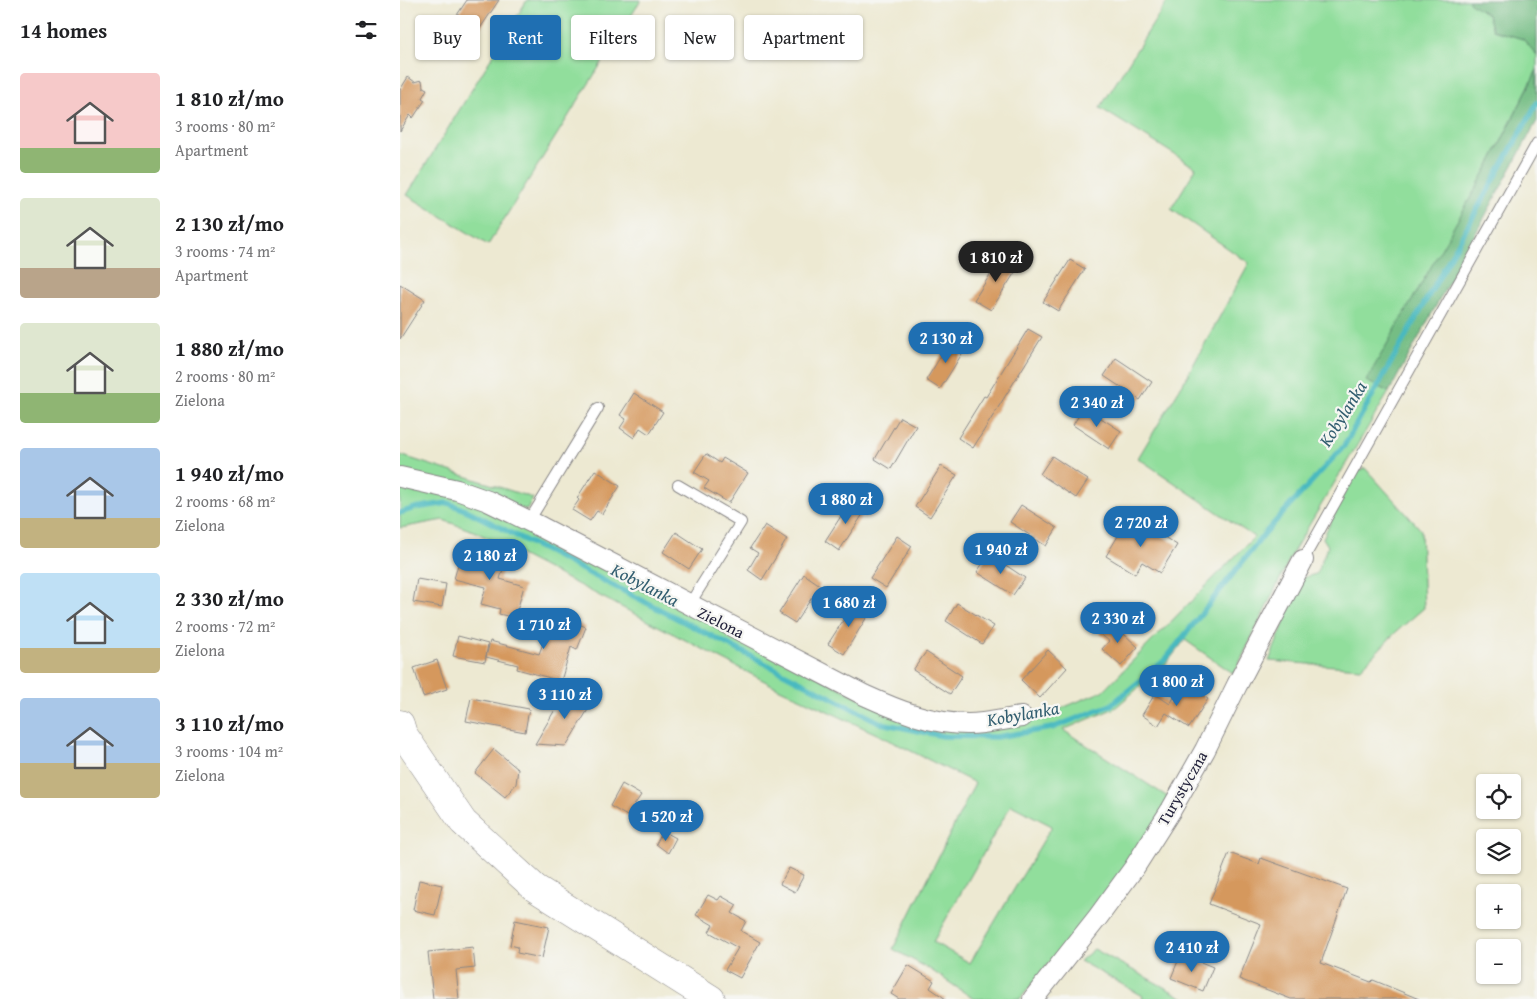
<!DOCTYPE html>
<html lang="en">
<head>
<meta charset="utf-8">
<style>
  :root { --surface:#fff; --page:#f2f2f2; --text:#202124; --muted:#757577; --accent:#1f6fb2 }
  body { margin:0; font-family:"Gentium Book Plus",serif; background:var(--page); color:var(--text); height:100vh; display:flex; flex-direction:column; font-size:19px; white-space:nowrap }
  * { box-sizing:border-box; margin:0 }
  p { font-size:16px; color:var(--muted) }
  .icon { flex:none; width:28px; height:28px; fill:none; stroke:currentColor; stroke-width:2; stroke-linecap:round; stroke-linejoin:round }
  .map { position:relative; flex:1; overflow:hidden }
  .sheet { display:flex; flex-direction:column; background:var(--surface); width:400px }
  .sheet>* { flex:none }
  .banner { position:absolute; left:15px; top:15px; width:475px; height:45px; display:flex; gap:10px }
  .buttons { position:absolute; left:1076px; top:774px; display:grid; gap:10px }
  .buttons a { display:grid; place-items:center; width:45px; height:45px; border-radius:5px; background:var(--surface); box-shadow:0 1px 4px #0004; font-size:25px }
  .price { position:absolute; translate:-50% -42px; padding:0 11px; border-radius:18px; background:var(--accent); color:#fff; font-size:16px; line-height:32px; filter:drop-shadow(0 1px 2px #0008) }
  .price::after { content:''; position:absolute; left:50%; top:30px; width:15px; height:11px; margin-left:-8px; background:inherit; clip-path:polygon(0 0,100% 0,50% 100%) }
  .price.current { background:#222; color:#fff }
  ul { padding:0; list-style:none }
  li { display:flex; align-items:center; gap:15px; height:125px; padding:0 20px }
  li span { display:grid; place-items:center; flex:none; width:140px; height:100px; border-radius:5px; color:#555 }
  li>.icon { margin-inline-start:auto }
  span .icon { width:60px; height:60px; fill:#fffc; stroke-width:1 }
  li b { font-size:21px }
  h2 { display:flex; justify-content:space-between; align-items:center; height:60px; padding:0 20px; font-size:21px }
  .tag { padding:0 18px; border-radius:5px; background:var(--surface); box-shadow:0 1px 4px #0004; font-size:18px; line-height:45px }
  .tag.current { background:var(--accent); color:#fff }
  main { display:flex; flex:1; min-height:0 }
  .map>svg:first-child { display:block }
</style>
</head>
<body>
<main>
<section class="sheet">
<h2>14 homes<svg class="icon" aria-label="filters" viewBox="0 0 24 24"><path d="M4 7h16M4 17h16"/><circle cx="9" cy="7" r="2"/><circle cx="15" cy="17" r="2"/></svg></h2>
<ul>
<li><span style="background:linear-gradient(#f6c9c9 75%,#8fb573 0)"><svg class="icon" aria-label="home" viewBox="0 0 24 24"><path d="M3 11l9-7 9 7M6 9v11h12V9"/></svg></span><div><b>1 810 zł/mo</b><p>3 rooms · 80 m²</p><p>Apartment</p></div></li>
<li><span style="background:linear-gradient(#dfe7d0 70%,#b9a48a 0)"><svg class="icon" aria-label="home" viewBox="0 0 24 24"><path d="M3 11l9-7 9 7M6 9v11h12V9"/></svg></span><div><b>2 130 zł/mo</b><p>3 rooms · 74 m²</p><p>Apartment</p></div></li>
<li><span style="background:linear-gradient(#dfe7d0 70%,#8fb573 0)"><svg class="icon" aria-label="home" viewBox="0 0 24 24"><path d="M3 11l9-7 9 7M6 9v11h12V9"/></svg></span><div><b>1 880 zł/mo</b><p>2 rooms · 80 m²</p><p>Zielona</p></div></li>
<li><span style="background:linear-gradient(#a9c7e8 70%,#c2b280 0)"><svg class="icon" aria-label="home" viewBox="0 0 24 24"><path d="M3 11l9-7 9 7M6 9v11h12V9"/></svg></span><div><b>1 940 zł/mo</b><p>2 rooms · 68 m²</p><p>Zielona</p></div></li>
<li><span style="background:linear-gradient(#bfe0f5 75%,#c2b280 0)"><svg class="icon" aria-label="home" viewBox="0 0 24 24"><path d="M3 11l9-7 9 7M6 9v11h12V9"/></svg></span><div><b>2 330 zł/mo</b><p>2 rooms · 72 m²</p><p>Zielona</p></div></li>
<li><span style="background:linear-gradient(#a9c7e8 65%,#c2b280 0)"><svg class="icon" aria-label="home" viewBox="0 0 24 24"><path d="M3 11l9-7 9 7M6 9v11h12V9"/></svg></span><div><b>3 110 zł/mo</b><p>3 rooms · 104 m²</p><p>Zielona</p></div></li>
</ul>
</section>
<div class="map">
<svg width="1137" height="999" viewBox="0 0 1137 999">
  <rect width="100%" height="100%" fill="#f6f6f2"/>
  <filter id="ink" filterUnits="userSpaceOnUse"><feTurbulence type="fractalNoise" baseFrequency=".02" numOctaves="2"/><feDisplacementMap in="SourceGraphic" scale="10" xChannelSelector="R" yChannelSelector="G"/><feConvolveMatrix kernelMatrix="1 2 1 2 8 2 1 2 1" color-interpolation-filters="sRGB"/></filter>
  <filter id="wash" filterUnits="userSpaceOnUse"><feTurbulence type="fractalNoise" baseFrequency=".0096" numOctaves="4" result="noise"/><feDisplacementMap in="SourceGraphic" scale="20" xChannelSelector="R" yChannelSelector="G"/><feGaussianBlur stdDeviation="1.12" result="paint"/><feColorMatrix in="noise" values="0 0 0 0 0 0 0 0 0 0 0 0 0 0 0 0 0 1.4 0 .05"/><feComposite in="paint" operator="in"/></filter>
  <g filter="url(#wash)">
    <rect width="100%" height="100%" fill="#ede9d2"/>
    <path fill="#91de9c" stroke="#5a806c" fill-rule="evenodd" d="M127,0H241L88,245L7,195Z
      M768,0H1069L1070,2L1088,15L1093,30L1123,39L1137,55V70L1093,158L967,381L989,392L893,552L834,674L785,640L766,664L715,708L663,730L771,799L732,861L620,999H574L531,970L493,949L575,783L479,735L380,689L76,532L43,520L0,528V484L61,496L497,717L615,723L638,718L703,691L854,537L738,458L785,380L849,263L771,209L796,168L700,108ZM611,805L652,826L570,963L533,942Z
      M0,455L133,498L127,510L0,473Z
      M965,468L1021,530L1024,608L996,632L961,668L869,661L902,578L916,574L928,546L923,538L953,474Z
      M694,949L786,999H742L743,996L680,961Z"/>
    <path fill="#74bd84" stroke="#4b7060" d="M1069,0H1137V55L1123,39L1093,30L1088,15L1069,2Z
      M1137,70V121L989,392L966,381L1093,158Z"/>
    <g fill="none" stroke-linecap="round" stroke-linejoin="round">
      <path stroke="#4ab9c0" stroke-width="5.5" d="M0,513L15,508L48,503L70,512L481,723L543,736L596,737L652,728L711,705L766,659L865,533L944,446L1137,103"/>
    </g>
    <g id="blocks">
      <path fill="#d5985d" d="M67,0H99L79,30L57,15Z
        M8,77L15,82L22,80L23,87L27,89L22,98L25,100L13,118L10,115L0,131V90Z
        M602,256L619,266L591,310L574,300Z
        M670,260L685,269L658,311L643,302Z
        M0,284L25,300L0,339Z
        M628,329L642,337L573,448L558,438L584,396L586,397Z
        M551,340L565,349L540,389L526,380Z
        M716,358L752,382L740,400L704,376Z
        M234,393L263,412L249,434L240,428L234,438L220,428L226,419L220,415Z
        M684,407L721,431L709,449L673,425Z
        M500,417L516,426L491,469L475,459Z
        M306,454L320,463L323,458L348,473L329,503L304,488L309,481L294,472Z
        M652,456L688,480L676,498L640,474Z
        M541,466L557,475L530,517L515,507Z
        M195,470L220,486L202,514L197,511L190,521L172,510L179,500L177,498Z
        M452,499L467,508L439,551L425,541Z
        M621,505L657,528L646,546L610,522Z
        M730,516L777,545L760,573L742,562L735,574L706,556Z
        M365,525L387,539L362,580L348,570L358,553L350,548Z
        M276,532L302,549L289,569L263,552Z
        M497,536L512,546L486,588L470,578Z
        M63,547L106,559L100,579L124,586L115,618L99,614L100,609L81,604L86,587L54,579Z
        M589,554L625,578L613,595L577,572Z
        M404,574L420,585L395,623L379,613Z
        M17,579L46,584L42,607L13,602Z
        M455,602L470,612L444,654L428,644Z
        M557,603L594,626L582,644L546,621Z
        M154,614L186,627L177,650L171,647L161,681L117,669L118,665L86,657L90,641L139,654Z
        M710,621L738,647L721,666L702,649L709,641L699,633Z
        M58,636L88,644L85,662L53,656Z
        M648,650L667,668L640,698L621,680Z
        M526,652L562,676L550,694L513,670Z
        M37,660L47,689L23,697L14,668Z
        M783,683L808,699L789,728L766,713L758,726L742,715L755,694L770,704Z
        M167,689L192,703L166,746L135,744Z
        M71,698L129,709L125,732L66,721Z
        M94,749L118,769L116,784L105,797L75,773Z
        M222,784L241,795L227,816L210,806Z
        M263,831L276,838L268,853L256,844Z
        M829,853L859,864L861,858L947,889L921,963L971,982L973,980L1019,999H891L839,979L861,924L809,904Z
        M389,868L404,875L395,892L380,884Z
        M19,880L42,885L35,915L13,910Z
        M308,895L318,900L321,896L337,905L332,913L346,921L341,931L360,942L340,978L325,970L338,948L309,932L313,925L296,915Z
        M115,920L149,927L142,958L117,953L118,947L110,945Z
        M73,947L75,968L56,970L59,999H33L28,952Z
        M781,954L813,967L803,991L771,978Z
        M508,965L534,981L530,988L546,999H499L491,994Z"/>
    </g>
  </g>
  <g filter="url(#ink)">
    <use href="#blocks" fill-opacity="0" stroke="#888686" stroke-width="1"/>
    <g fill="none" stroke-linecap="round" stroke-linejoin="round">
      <defs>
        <path id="lane" d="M278,485L341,522L289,605
          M129,521L198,408
          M903,560L1137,143"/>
        <path id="street" d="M0,477L57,490L88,501L141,527L464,695C497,710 531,724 568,724C586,724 605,719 622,717
          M633,999L698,917L734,868L771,810L805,750L837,685L903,560"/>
        <path id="secondary" d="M0,724L3,734L63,822L135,888L311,999"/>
      </defs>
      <use href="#lane" stroke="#888686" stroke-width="12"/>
      <use href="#street" stroke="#888686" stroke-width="22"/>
      <use href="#secondary" stroke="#888686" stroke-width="29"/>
      <use href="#lane" stroke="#fff" stroke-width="10"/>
      <use href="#street" stroke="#fff" stroke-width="20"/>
      <use href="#secondary" stroke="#fff" stroke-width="28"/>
    </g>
  </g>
  <g text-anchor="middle" stroke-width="4.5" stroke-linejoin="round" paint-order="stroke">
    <g font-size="16" fill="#22223b" stroke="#f6f6f2">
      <text transform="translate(321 622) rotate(27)" y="6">Zielona</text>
      <text transform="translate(782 788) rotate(-60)" y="6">Turystyczna</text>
    </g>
    <g font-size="18" font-style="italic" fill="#325e70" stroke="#f6f6f2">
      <text transform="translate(943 414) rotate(-58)" y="6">Kobylanka</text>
      <text transform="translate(245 585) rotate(27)" y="6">Kobylanka</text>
      <text transform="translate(623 714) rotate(-10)" y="6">Kobylanka</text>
    </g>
  </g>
</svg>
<div class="buttons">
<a><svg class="icon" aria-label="locate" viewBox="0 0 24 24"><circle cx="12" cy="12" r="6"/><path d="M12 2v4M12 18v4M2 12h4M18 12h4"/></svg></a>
<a><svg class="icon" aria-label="layers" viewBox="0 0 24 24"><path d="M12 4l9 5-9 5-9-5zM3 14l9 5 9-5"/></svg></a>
<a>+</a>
<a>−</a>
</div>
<b class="price current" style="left:596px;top:283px">1 810 zł</b>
<b class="price" style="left:546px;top:364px">2 130 zł</b>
<b class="price" style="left:697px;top:428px">2 340 zł</b>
<b class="price" style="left:446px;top:525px">1 880 zł</b>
<b class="price" style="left:741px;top:548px">2 720 zł</b>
<b class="price" style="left:601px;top:575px">1 940 zł</b>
<b class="price" style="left:90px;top:581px">2 180 zł</b>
<b class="price" style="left:449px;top:628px">1 680 zł</b>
<b class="price" style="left:718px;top:644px">2 330 zł</b>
<b class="price" style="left:144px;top:650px">1 710 zł</b>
<b class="price" style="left:777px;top:707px">1 800 zł</b>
<b class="price" style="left:165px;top:720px">3 110 zł</b>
<b class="price" style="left:266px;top:842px">1 520 zł</b>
<b class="price" style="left:792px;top:973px">2 410 zł</b>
<div class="banner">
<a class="tag">Buy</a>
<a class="tag current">Rent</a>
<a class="tag">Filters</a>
<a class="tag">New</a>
<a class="tag">Apartment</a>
</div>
</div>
</main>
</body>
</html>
